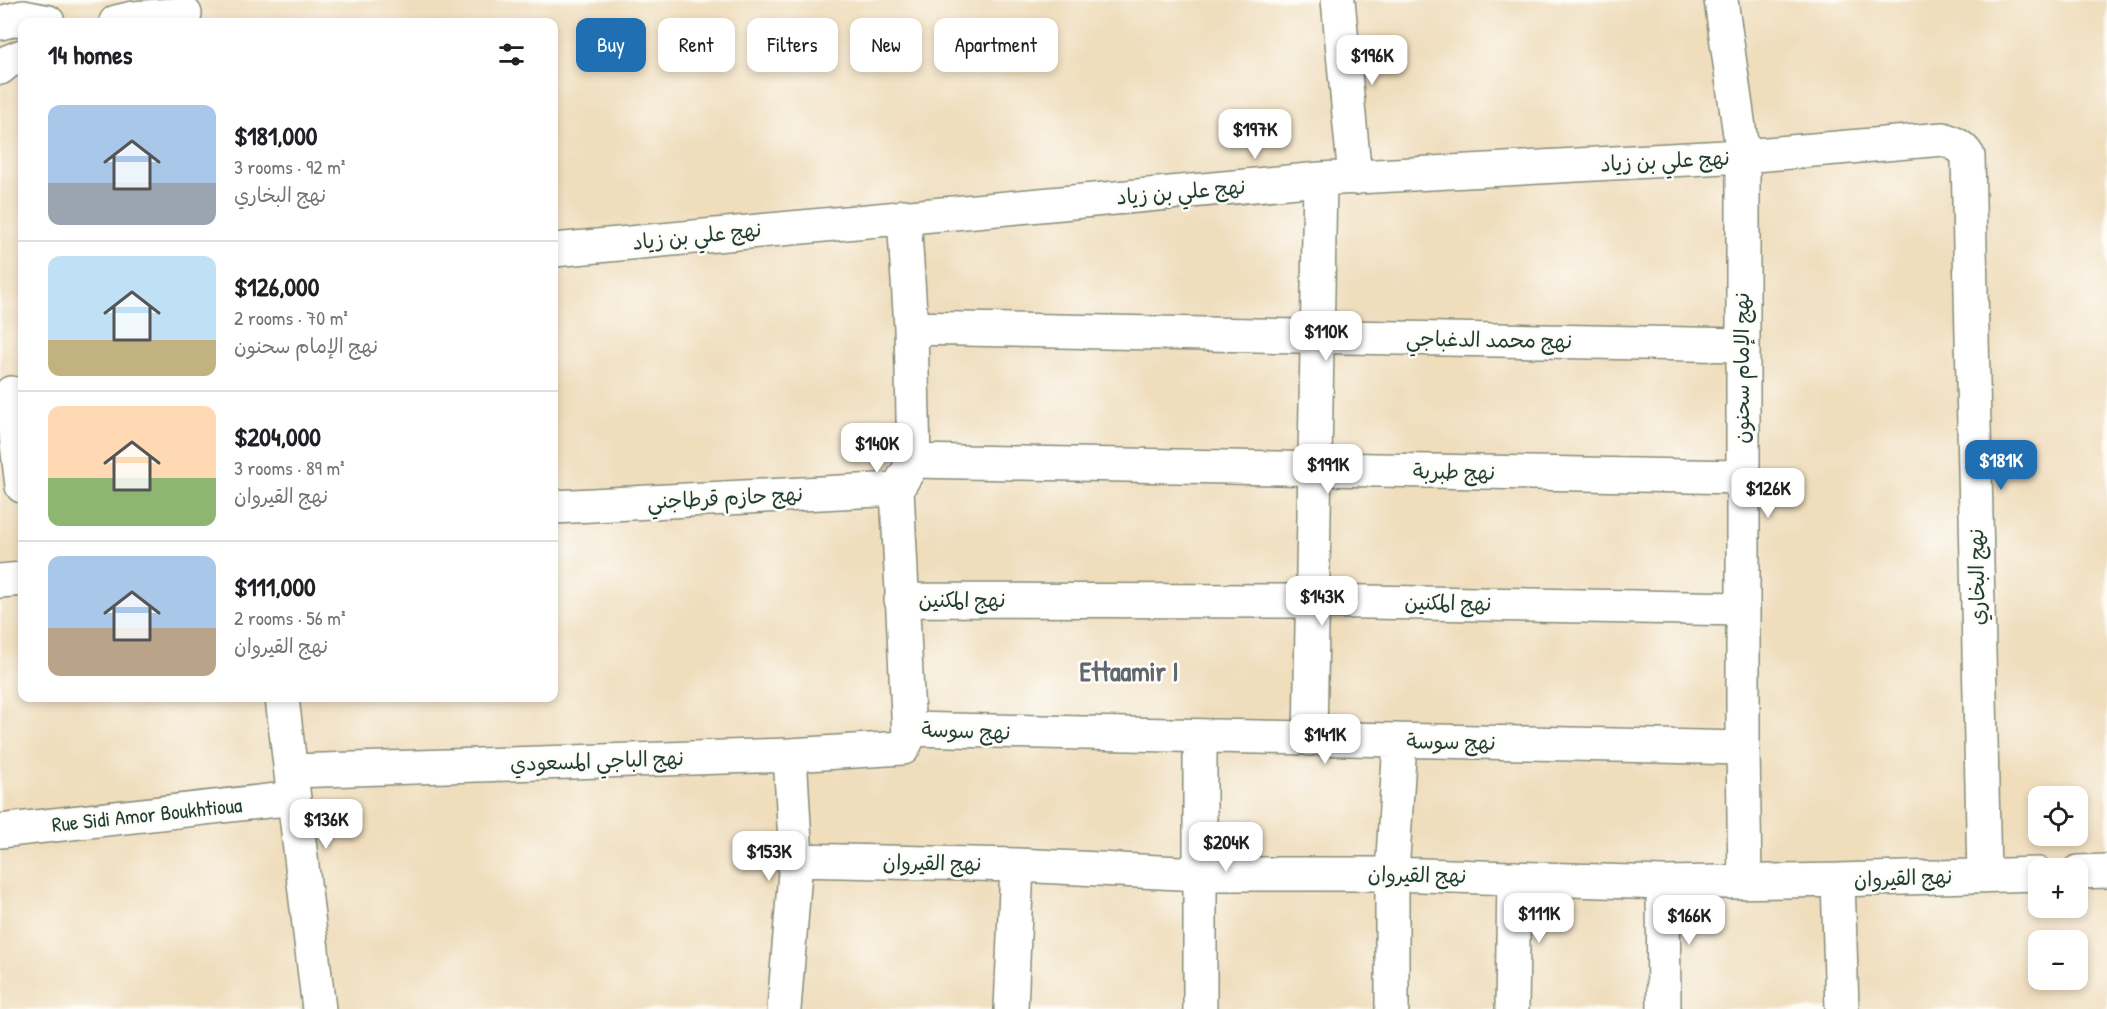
<!DOCTYPE html>
<html lang="en">
<head>
<meta charset="utf-8">
<style>
  :root { --surface:#fff; --page:#f2f2f2; --text:#202124; --muted:#757577; --line:#e0e0e0; --accent:#1f6fb2 }
  body { margin:0; font-family:"Patrick Hand","Playpen Sans Arabic",sans-serif; background:var(--page); color:var(--text); height:100vh; display:flex; flex-direction:column; font-size:22px; white-space:nowrap }
  * { box-sizing:border-box; margin:0 }
  p { font-size:20px; color:var(--muted) }
  .icon { flex:none; width:33px; height:33px; fill:none; stroke:currentColor; stroke-width:2; stroke-linecap:round; stroke-linejoin:round }
  .map { position:relative; flex:1; overflow:hidden }
  .panel { position:absolute; left:18px; top:18px; width:540px; height:684px; display:flex; flex-direction:column; background:var(--surface); border-radius:12px; box-shadow:0 3px 9px #0003 }
  .panel>* { flex:none }
  .hud { position:absolute; left:576px; top:18px; width:570px; height:54px; display:flex; gap:12px }
  .tools { position:absolute; left:2028px; top:786px; display:grid; gap:12px }
  .tools a { display:grid; place-items:center; width:60px; height:60px; border-radius:12px; background:var(--surface); box-shadow:0 3px 9px #0003; font-size:30px }
  .price { position:absolute; translate:-50% -51px; padding:0 14px; border-radius:12px; background:#fff; color:#222; font-size:20px; line-height:39px; filter:drop-shadow(0 2px 3px #0008) }
  .price::after { content:''; position:absolute; left:50%; top:36px; width:18px; height:14px; margin-left:-9px; background:inherit; clip-path:polygon(0 0,100% 0,50% 100%) }
  .price.active { background:var(--accent); color:#fff }
  ul { padding:0; list-style:none }
  li { display:flex; align-items:center; gap:18px; height:150px; padding:0 30px }
  li+li { border-top:2px solid var(--line) }
  li span { display:grid; place-items:center; flex:none; width:168px; height:120px; border-radius:12px; color:#555 }
  li>.icon { margin-inline-start:auto }
  span .icon { width:72px; height:72px; fill:#fffc; stroke-width:1 }
  li b { font-size:26px }
  h2 { display:flex; justify-content:space-between; align-items:center; height:72px; padding:0 30px; font-size:26px }
  .pill { padding:0 21px; border-radius:12px; background:var(--surface); box-shadow:0 3px 9px #0003; font-size:21px; line-height:54px }
  .pill.active { background:var(--accent); color:#fff }
  .map>svg:first-child { display:block }
</style>
</head>
<body>
<div class="map">
<svg width="2107" height="1009" viewBox="0 0 2107 1009">
  <rect width="100%" height="100%" fill="#fdfcf7"/>
  <filter id="ink" filterUnits="userSpaceOnUse"><feTurbulence type="fractalNoise" baseFrequency=".0167" numOctaves="2"/><feDisplacementMap in="SourceGraphic" scale="12" xChannelSelector="R" yChannelSelector="G"/><feConvolveMatrix kernelMatrix="1 2 1 2 8 2 1 2 1" color-interpolation-filters="sRGB"/></filter>
  <filter id="wash" filterUnits="userSpaceOnUse"><feTurbulence type="fractalNoise" baseFrequency=".008" numOctaves="4" result="noise"/><feDisplacementMap in="SourceGraphic" scale="24" xChannelSelector="R" yChannelSelector="G"/><feGaussianBlur stdDeviation="1.35" result="paint"/><feColorMatrix in="noise" values="0 0 0 0 0 0 0 0 0 0 0 0 0 0 0 0 0 1.4 0 .05"/><feComposite in="paint" operator="in"/></filter>
  <g filter="url(#wash)">
    <rect width="100%" height="100%" fill="#efddbc"/>
  </g>
  <g filter="url(#ink)">
    <g fill="none" stroke-linecap="round" stroke-linejoin="round">
      <defs>
        <path id="minor" d="M1338,0L1355,178
          M1721,0L1743,156V748L1745,882
          M116,22L133,18L185,14
          M0,23L23,17L48,22
          M0,68L7,62L22,56
          M554,250L1320,179L1743,156L1943,139C1954,143 1962,146 1968,156L1984,876
          M911,328L1742,345
          M11,393L22,486
          M914,461L1742,477
          M554,507L897,489
          M0,581L22,579
          M901,600L1312,601L1742,609
          M282,698L319,1009
          M909,729L1743,748
          M1310,739L1320,179
          M291,771L790,755L903,748L909,736L897,489L914,461L911,328L904,216
          M0,831L294,798
          M796,860L1017,865L1200,874H1392L1663,883L1838,880L2038,874
          M2078,872L2107,871
          M1838,880L1842,1009
          M1663,883L1664,1009
          M784,1009L796,860L790,755
          M1011,1009L1017,865
          M1200,1009V737
          M1392,1009V874L1400,741
          M1512,1009L1514,878"/>
      </defs>
      <use href="#minor" stroke="#878d78" stroke-width="36"/>
      <use href="#minor" stroke="#fff" stroke-width="33"/>
    </g>
  </g>
  <g text-anchor="middle" stroke-width="5" stroke-linejoin="round" paint-order="stroke">
    <g font-size="21" fill="#1f3d34" stroke="#fdfcf7">
      <text transform="translate(1665 161) rotate(-3)" y="7">نهج علي بن زياد</text>
      <text transform="translate(1181 192) rotate(-5)" y="7">نهج علي بن زياد</text>
      <text transform="translate(697 236) rotate(-6)" y="7">نهج علي بن زياد</text>
      <text transform="translate(1489 340) rotate(1)" y="7">نهج محمد الدغباجي</text>
      <text transform="translate(1742 368) rotate(-90)" y="7">نهج الإمام سحنون</text>
      <text transform="translate(1454 472) rotate(1)" y="7">نهج طبربة</text>
      <text transform="translate(725 498) rotate(-3)" y="7">نهج حازم قرطاجني</text>
      <text transform="translate(1977 577) rotate(-91)" y="7">نهج البخاري</text>
      <text x="962" y="607">نهج المكنين</text>
      <text transform="translate(1448 603) rotate(1)" y="7">نهج المكنين</text>
      <text transform="translate(966 731) rotate(2)" y="7">نهج سوسة</text>
      <text transform="translate(1451 742) rotate(1)" y="7">نهج سوسة</text>
      <text transform="translate(597 761) rotate(-2)" y="7">نهج الباجي المسعودي</text>
      <text transform="translate(147 815) rotate(-6)" y="7">Rue Sidi Amor Boukhtioua</text>
      <text transform="translate(932 863) rotate(1)" y="7">نهج القيروان</text>
      <text transform="translate(1417 875) rotate(1)" y="7">نهج القيروان</text>
      <text transform="translate(1903 878) rotate(-2)" y="7">نهج القيروان</text>
    </g>
    <g font-size="27" font-weight="bold" fill="#60676f" stroke="#fdfcf7">
      <text x="1129" y="681">Ettaamir I</text>
    </g>
  </g>
</svg>
<div class="tools">
<a><svg class="icon" aria-label="locate" viewBox="0 0 24 24"><circle cx="12" cy="12" r="6"/><path d="M12 2v4M12 18v4M2 12h4M18 12h4"/></svg></a>
<a>+</a>
<a>−</a>
</div>
<b class="price" style="left:1372px;top:86px">$196K</b>
<b class="price" style="left:1255px;top:160px">$197K</b>
<b class="price" style="left:1326px;top:362px">$110K</b>
<b class="price" style="left:877px;top:474px">$140K</b>
<b class="price active" style="left:2001px;top:491px">$181K</b>
<b class="price" style="left:1328px;top:495px">$191K</b>
<b class="price" style="left:1768px;top:519px">$126K</b>
<b class="price" style="left:1322px;top:627px">$143K</b>
<b class="price" style="left:1325px;top:765px">$141K</b>
<b class="price" style="left:326px;top:850px">$136K</b>
<b class="price" style="left:1226px;top:873px">$204K</b>
<b class="price" style="left:769px;top:882px">$153K</b>
<b class="price" style="left:1539px;top:944px">$111K</b>
<b class="price" style="left:1689px;top:946px">$166K</b>
<div class="hud">
<a class="pill active">Buy</a>
<a class="pill">Rent</a>
<a class="pill">Filters</a>
<a class="pill">New</a>
<a class="pill">Apartment</a>
</div>
<section class="panel">
<h2>14 homes<svg class="icon" aria-label="filters" viewBox="0 0 24 24"><path d="M4 7h16M4 17h16"/><circle cx="9" cy="7" r="2"/><circle cx="15" cy="17" r="2"/></svg></h2>
<ul>
<li><span style="background:linear-gradient(#a9c7e8 65%,#9aa5b1 0)"><svg class="icon" aria-label="home" viewBox="0 0 24 24"><path d="M3 11l9-7 9 7M6 9v11h12V9"/></svg></span><div><b>$181,000</b><p>3 rooms · 92 m²</p><p>نهج البخاري</p></div></li>
<li><span style="background:linear-gradient(#bfe0f5 70%,#c2b280 0)"><svg class="icon" aria-label="home" viewBox="0 0 24 24"><path d="M3 11l9-7 9 7M6 9v11h12V9"/></svg></span><div><b>$126,000</b><p>2 rooms · 70 m²</p><p>نهج الإمام سحنون</p></div></li>
<li><span style="background:linear-gradient(#ffd9b3 60%,#8fb573 0)"><svg class="icon" aria-label="home" viewBox="0 0 24 24"><path d="M3 11l9-7 9 7M6 9v11h12V9"/></svg></span><div><b>$204,000</b><p>3 rooms · 89 m²</p><p>نهج القيروان</p></div></li>
<li><span style="background:linear-gradient(#a9c7e8 60%,#b9a48a 0)"><svg class="icon" aria-label="home" viewBox="0 0 24 24"><path d="M3 11l9-7 9 7M6 9v11h12V9"/></svg></span><div><b>$111,000</b><p>2 rooms · 56 m²</p><p>نهج القيروان</p></div></li>
</ul>
</section>
</div>
</body>
</html>
